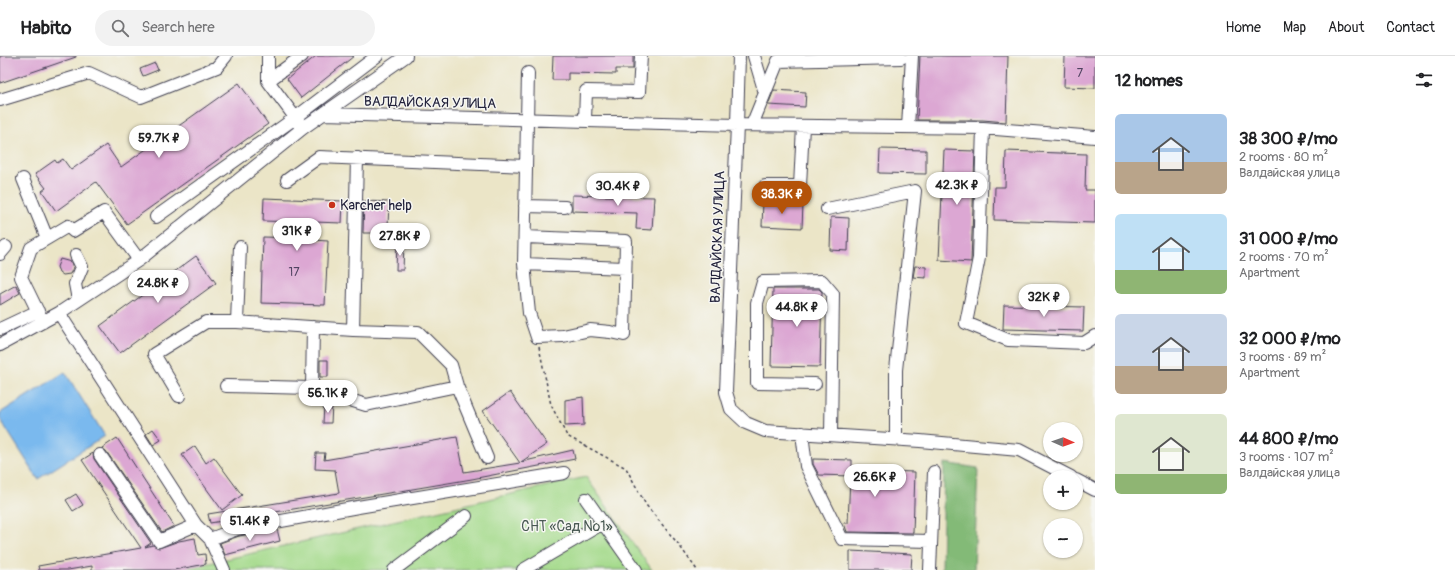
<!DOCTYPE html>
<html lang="en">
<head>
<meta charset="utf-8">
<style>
  :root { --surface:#fff; --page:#f2f2f2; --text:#202124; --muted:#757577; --line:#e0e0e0; --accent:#b45309 }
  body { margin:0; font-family:Pangolin,sans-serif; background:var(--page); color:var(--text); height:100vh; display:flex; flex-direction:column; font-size:15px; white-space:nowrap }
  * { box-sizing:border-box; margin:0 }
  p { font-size:13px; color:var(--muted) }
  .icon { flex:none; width:22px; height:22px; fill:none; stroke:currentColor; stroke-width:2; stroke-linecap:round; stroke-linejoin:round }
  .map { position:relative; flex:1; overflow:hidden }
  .panel { display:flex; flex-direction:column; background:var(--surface); width:360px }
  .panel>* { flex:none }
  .needle { width:26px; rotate:92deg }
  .controls { position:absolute; left:1043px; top:366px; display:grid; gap:8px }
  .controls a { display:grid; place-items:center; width:40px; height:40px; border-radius:50%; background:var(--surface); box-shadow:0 1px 3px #0004; font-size:20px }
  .price { position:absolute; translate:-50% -34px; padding:0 9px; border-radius:14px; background:#fff; color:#222; font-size:13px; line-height:26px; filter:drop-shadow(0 1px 2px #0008) }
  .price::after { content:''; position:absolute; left:50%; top:24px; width:12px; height:9px; margin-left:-6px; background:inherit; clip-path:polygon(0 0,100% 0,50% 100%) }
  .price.selected { background:var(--accent); color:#fff }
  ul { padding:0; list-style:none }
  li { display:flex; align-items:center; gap:12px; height:100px; padding:0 20px }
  li span { display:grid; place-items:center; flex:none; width:112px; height:80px; border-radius:6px; color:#555 }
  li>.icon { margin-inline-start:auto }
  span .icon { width:48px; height:48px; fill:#fffc; stroke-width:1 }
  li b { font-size:17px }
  h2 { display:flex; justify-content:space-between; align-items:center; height:48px; padding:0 20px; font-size:17px }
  header { display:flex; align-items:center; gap:24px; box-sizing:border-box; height:56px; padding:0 20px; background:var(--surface); border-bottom:1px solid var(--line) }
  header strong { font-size:19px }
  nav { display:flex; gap:22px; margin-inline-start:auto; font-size:14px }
  .search { width:280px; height:36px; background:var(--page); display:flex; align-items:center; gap:10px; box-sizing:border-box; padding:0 14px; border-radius:22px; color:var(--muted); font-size:15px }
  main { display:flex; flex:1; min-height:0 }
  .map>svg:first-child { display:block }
</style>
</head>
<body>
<header>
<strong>Habito</strong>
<div class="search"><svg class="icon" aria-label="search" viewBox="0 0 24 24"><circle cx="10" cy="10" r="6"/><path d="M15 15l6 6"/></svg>Search here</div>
<nav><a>Home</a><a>Map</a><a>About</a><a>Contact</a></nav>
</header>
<main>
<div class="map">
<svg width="1095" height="514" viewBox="0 0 1095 514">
  <rect width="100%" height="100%" fill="#f6f6f2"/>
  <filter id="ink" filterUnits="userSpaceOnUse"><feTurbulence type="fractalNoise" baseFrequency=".025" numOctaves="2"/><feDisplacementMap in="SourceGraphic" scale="8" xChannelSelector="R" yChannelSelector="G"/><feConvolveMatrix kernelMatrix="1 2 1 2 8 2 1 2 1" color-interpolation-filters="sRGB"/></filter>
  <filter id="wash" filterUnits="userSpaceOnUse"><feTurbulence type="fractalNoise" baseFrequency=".012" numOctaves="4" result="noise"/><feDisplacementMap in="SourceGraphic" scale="16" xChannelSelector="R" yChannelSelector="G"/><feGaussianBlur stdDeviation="0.9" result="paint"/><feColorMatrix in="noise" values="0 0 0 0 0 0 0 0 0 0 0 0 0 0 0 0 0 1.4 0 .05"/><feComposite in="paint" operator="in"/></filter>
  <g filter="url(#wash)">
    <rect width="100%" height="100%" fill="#ebe5c7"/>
    <path fill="#a4da8b" stroke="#637e63" d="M586,421L652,514H175L205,508Z"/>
    <path fill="#83ba77" stroke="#526e59" d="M944,407L978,412L974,514H942Z"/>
    <path fill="#7ab9ee" stroke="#4e6e94" d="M65,316L105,380L38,423L0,363V357Z"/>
    <g id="blocks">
      <path fill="#dca7d3" d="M0,0H76V1L0,27Z
        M316,0H354L301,42L287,23Z
        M553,0H633V13H616V18L568,17V24H552Z
        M920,0H1008L1006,66L983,64H917Z
        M1065,0H1095V32L1064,31Z
        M155,7L158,14L143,20L140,13Z
        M239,27L268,68L127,168L96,126L56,155L42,135L46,132L35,118L55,104L57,107L63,103L71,114L106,89L121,111Z
        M774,34L806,36L805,51L768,49Z
        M880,93L926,94V118L879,117Z
        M944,94L975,95L971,206L939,204Z
        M1006,95L1086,98L1085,134H1095V167L994,164L995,131H1005Z
        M572,139L654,141L652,174L636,173L637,157L572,155Z
        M264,142L343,145L342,167L314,166L313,184L328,185L325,249L261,247L263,181L297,182L298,166L263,165Z
        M364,145L389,146L388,170H379V177H363Z
        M763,146L803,148L802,172L762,170Z
        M831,161L849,162L848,195L830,194Z
        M397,188H404L403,214H396Z
        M196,200L216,227L120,297L100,270Z
        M60,203L71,206L73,212L70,218L63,219L59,216L57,211Z
        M915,210L926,211V222L913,221Z
        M16,229L20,237L0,249V238Z
        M773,233H819L822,236L820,311L771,310Z
        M1004,249L1084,251L1083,275L1003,273Z
        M320,304H328V321H320Z
        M510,336L547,388L521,406L573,394L575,403L472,423L210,467L208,458L339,437L335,414L315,413L316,397H325L324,404L457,381L464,416L520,407L483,355Z
        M583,341L584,369L565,370V344Z
        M324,349H332L331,367H323Z
        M153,373L161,384L153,389L146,378Z
        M117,382L174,470L162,476L106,395L102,392Z
        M195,390L206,407L214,401L242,439L222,454L182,399Z
        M93,397L94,403L151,487L145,491L153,489L159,492L179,485L195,482L198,499L205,498L206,508L174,514H92V510L68,514H39L38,510L141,492L82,404Z
        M813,403L852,404V414L915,416L913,477L847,476L844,467H848L850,420L819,419L813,408Z
        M76,438L83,449L73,455L66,444Z
        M277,473L280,485L225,499L220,487L239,480Z
        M850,495L912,498L911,514H850Z"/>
    </g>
  </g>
  <g filter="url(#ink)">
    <use href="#blocks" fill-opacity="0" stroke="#403f50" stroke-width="1"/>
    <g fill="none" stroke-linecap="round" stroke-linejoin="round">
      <defs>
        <path id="minor" d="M268,0V25L300,68
          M739,0L737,69L983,72L1095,81
          M754,0L765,37
          M268,25L302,0
          M0,44L89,17L141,41L217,11L226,0
          M323,58L737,69L726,336L731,353L746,367L765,375L920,385L1019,394L1071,421
          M585,64L586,35L639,36L641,0
          M752,69L778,5L901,2
          M908,71L912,0
          M983,72L979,202L966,267L1008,284L1084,287L1095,280
          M23,123L47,182
          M287,124L319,101L526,110
          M765,130H800L803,70
          M525,150L565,151
          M827,153L915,135L896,314V383
          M156,161L295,62L377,0
          M525,181L626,185L624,279L610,276L590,274L563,280L537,281L529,257L524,208L528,17
          M0,198L6,191
          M76,199L82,211L75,228L78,244
          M524,208L625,212
          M59,257L196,469L210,483L237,473L358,451L564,417
          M43,266L21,221L31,192L68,170L73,175L104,156L139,204
          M237,266L240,191
          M0,273L38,255
          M353,274L357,102
          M0,289L59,257L139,204L303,72L406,0
          M815,328L757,327V247L763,226L822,225L833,238L831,379
          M226,330L312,332L366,349L457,330
          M312,332L313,271
          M179,340L154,298L206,266H237L353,274L418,276L451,309L457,330L487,402
          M802,377L806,410L842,483L931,485
          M100,399L159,485L196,469
          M1076,424L1095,434
          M586,443L636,514
          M210,483L224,514
          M394,514L466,460
          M523,514L603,467
          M930,514L934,416"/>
      </defs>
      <use href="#minor" stroke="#403f50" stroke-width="14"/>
      <path stroke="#403f50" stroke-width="1.5" stroke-dasharray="3 3" stroke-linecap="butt" d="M539,291L551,349L567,380L626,412L646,449L679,489L697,514"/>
      <use href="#minor" stroke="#fff" stroke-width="12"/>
    </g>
  </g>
  <circle fill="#c8321e" stroke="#f6f6f2" stroke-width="1.5" cx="332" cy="149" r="4"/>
  <g text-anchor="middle" stroke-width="3" stroke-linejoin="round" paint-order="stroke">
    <g font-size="12" fill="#504361">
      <text x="1080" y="21">7</text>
      <text x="294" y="220">17</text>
    </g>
    <g font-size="14" fill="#22223b" stroke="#f6f6f2">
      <text transform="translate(430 46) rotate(1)" y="5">ВАЛДАЙСКАЯ УЛИЦА</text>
      <text transform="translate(717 181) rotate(-88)" y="5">ВАЛДАЙСКАЯ УЛИЦА</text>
    </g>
    <g font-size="14" fill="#22223b" stroke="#f6f6f2" text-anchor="start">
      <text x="340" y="154">Karcher help</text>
    </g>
    <g font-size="14" fill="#495953" stroke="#f6f6f2">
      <text x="567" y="475">СНТ «Сад №1»</text>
    </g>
  </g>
</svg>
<div class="controls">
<a><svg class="needle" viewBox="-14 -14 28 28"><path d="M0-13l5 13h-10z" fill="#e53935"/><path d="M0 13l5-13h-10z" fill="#757577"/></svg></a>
<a>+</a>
<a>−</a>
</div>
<b class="price" style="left:159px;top:103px">59.7K ₽</b>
<b class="price" style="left:957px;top:150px">42.3K ₽</b>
<b class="price" style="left:618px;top:151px">30.4K ₽</b>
<b class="price selected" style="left:782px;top:159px">38.3K ₽</b>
<b class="price" style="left:297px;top:196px">31K ₽</b>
<b class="price" style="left:400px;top:201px">27.8K ₽</b>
<b class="price" style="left:158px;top:248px">24.8K ₽</b>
<b class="price" style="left:1044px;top:262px">32K ₽</b>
<b class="price" style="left:797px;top:272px">44.8K ₽</b>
<b class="price" style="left:328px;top:358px">56.1K ₽</b>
<b class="price" style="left:875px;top:442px">26.6K ₽</b>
<b class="price" style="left:250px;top:486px">51.4K ₽</b>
</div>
<section class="panel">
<h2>12 homes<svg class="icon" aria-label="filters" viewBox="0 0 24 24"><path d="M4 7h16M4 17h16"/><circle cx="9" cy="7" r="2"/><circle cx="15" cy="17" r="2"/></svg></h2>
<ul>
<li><span style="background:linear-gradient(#a9c7e8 60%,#b9a48a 0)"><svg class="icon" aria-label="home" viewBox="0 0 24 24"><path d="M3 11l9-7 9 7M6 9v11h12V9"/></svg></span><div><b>38 300 ₽/mo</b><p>2 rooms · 80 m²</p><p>Валдайская улица</p></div></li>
<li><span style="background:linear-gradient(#bfe0f5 70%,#8fb573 0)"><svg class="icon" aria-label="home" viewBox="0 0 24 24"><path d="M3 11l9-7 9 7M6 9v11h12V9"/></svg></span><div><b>31 000 ₽/mo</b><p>2 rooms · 70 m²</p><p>Apartment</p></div></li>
<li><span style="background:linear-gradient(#c9d6e8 65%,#b9a48a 0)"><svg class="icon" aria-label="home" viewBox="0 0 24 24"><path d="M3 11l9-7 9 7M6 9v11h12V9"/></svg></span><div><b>32 000 ₽/mo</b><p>3 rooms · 89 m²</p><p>Apartment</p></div></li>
<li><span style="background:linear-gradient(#dfe7d0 75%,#8fb573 0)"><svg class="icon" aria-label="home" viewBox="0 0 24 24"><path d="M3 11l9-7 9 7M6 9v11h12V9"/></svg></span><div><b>44 800 ₽/mo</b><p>3 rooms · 107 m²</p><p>Валдайская улица</p></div></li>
</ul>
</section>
</main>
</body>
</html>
